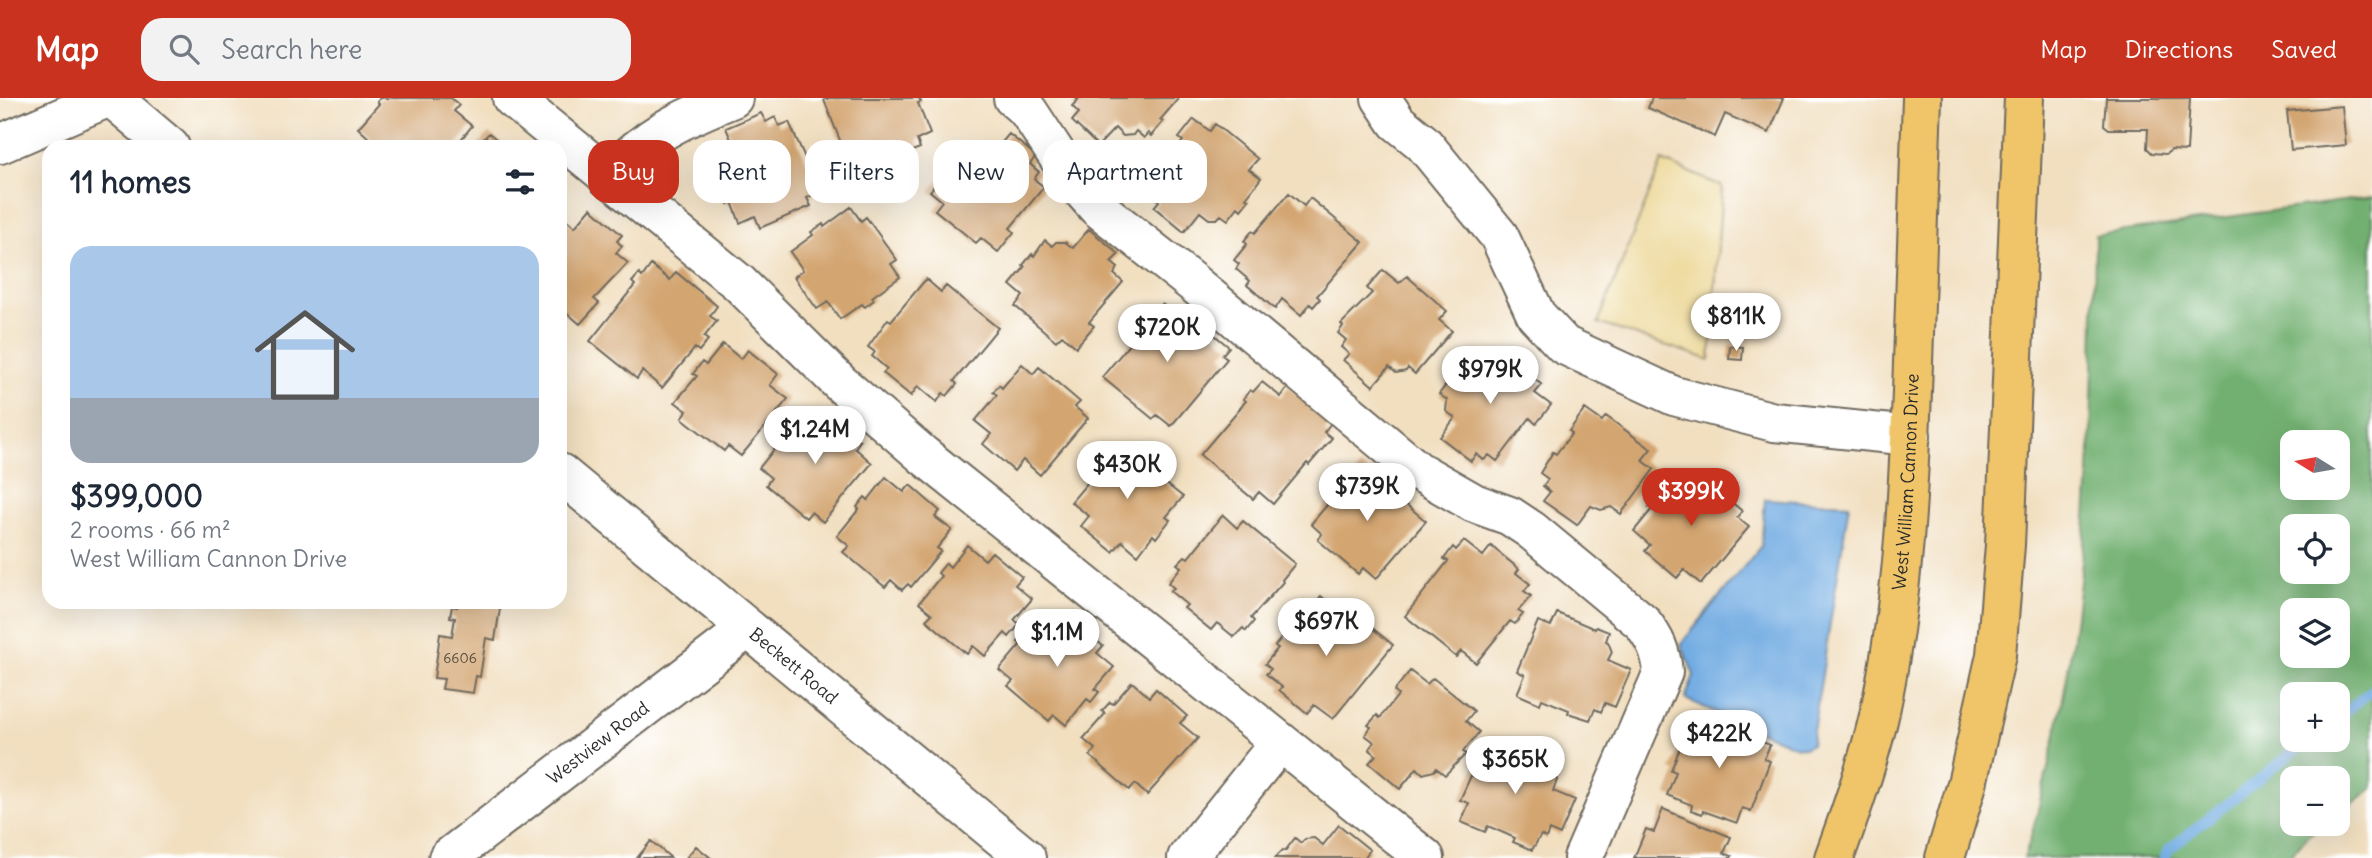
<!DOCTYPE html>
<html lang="en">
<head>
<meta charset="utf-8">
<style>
  :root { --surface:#fff; --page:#f2f2f3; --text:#1f2937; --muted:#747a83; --accent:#c8321e }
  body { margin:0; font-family:Delius,sans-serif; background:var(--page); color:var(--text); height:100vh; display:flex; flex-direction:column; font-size:26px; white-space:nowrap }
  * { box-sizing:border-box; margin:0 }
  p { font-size:23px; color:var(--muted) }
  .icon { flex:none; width:38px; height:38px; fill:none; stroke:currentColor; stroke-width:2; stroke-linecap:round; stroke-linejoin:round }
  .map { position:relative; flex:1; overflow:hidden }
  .sheet { position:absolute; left:42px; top:42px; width:525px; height:469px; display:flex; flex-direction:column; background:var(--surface); border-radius:21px; box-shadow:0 7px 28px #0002 }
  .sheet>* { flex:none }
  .hud { position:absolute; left:588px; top:42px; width:665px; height:63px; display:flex; gap:14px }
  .needle { width:46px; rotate:281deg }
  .tools { position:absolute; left:2280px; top:332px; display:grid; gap:14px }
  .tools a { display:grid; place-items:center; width:70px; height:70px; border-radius:14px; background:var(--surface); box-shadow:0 7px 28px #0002; font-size:35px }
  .price { position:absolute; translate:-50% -60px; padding:0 16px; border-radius:24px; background:#fff; color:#222; font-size:23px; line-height:46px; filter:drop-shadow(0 2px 4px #0008) }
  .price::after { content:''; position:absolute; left:50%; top:42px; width:21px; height:16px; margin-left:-10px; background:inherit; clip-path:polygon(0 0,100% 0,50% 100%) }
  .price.on { background:var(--accent); color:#fff }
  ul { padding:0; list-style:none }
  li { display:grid; align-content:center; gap:14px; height:371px; padding:0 28px }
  li span { display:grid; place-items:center; height:217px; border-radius:21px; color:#555 }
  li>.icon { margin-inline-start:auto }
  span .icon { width:126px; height:126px; fill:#fffc; stroke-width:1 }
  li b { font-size:30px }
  h2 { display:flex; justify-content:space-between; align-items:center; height:84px; padding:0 28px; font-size:30px }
  .pill { padding:0 24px; border-radius:21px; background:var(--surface); box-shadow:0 7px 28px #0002; font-size:24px; line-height:63px }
  .pill.on { background:var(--accent); color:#fff }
  header { display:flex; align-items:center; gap:42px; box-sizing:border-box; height:98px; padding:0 35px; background:var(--accent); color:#fff }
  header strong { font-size:33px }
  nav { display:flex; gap:38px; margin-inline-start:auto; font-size:24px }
  .search { width:490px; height:63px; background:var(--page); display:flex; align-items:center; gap:18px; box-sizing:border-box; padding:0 24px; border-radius:21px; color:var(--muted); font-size:26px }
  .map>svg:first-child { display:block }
</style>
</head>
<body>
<header>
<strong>Map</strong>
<div class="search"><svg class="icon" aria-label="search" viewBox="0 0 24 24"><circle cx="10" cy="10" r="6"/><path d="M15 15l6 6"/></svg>Search here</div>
<nav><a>Map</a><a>Directions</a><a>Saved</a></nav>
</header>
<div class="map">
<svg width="2372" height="760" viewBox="0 0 2372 760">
  <rect width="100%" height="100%" fill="#fff"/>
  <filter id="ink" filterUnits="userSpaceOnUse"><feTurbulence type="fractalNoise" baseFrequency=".0143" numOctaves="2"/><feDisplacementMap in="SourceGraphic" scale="14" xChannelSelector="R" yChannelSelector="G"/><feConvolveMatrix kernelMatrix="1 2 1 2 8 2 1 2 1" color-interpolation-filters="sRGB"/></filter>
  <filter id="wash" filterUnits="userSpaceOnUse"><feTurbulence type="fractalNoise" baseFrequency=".00686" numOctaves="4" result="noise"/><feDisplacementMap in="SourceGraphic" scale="28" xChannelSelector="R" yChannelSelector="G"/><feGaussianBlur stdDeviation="1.57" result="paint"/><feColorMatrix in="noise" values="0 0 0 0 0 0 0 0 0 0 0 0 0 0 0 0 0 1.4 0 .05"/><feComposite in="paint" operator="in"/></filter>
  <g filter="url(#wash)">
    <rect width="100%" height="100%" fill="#f1dfc0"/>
    <path fill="#72b071" stroke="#4e6e4e" stroke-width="2" fill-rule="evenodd" d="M2372,99V691L2338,716V681H2292V726H2324L2306,740L2288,760H2024C2034,734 2039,705 2046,678C2091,502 2093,318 2095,137ZM2292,345H2338V390H2292ZM2292,429H2338V474H2292ZM2292,513H2338V558H2292ZM2292,597H2338V642H2292Z"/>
    <path fill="#eeda9e" stroke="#8c8264" stroke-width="2" d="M1662,63L1722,88L1710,262L1598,225Z"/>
    <path fill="#72ace2" stroke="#4e6c86" stroke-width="2" d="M1765,401L1849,406L1811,646L1804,650L1794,648L1685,601L1694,577L1681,546L1761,448Z"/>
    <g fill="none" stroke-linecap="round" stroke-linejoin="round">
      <path stroke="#72ace2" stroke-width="10" d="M2338,619L2372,592
        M2164,760L2168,752L2309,642"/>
    </g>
    <g id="blocks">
      <path fill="#d3a571" d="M380,0H451L459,7L454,13L472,28L455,49H367L366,48L371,42L358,30L379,6L377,4Z
        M829,0H919L921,4L918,5L930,36L917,42L920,50L870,70L867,63L851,70L824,2Z
        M1076,0H1179L1160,22L1163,24L1151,38L1148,35L1144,40L1136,33L1133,37L1123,38L1115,30L1098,48L1072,23L1079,15L1072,8L1078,2Z
        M1652,0H1784L1769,35L1725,16L1715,39L1648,10Z
        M2106,0H2190L2187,53L2171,52L2166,56L2152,55L2147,50L2148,31H2109L2104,27Z
        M2342,8L2346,47L2291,52L2287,13Z
        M761,15L766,24L775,19L779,28L789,24L810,71L814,69L824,92L807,100L811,108L760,130L755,118L740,125L732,104L728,106L718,74L725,70L723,66L731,63L728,56L736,53L726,30Z
        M1194,21L1210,33L1215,26L1258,61L1249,71L1261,80L1246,100L1249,102L1241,112L1238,109L1228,122L1221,117L1217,121H1209L1200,114L1184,134L1154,109L1159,103L1152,97L1158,90L1148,83L1161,63L1164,66L1183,43L1179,40Z
        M489,35L506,49H476Z
        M1009,36L1036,58L1030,66L1039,74L1034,81L1044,89L1010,130L1014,134L998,154L981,140L976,145L935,112L942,103L930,93L947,72L944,70L964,46L972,53L976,49L985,48L993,55Z
        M1289,95L1304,108L1310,100L1363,144L1317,198L1320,201L1313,209L1310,206L1301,217L1282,201L1275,211L1247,187L1250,183L1236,171L1239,166L1234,162L1247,146L1244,143L1252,133L1255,135Z
        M851,109L861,123L866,119L897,162L891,166L900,179L872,199L874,202L865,209L862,206L840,221L828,204L817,211L794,179L803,172L790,154L813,137L811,134L823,126L824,129Z
        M591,110L622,137L617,143L622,148L616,155L628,165L594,201L599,205L580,226L566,214L560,220V124L568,123L575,129Z
        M1089,131L1119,156L1111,164L1118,170L1114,176L1123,184L1089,224L1094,228L1076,249L1062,237L1056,243L1015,208L1023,198L1010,187L1025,169L1023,167L1032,156L1034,158L1045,142L1052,148L1056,144H1065L1073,150Z
        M651,167L670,182L676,174L717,208L710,218L717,223L704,239L708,242L699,253L695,250L662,290L642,273L637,281L590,243L635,187L632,184L639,176L642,179Z
        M1383,172L1399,185L1407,178L1447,213L1439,222L1452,233L1415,276L1408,270L1406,273L1396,275L1389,269L1373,288L1343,262L1349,256L1341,249L1346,242L1338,235L1343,228L1341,226L1372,195L1367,190Z
        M926,181L941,194L946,188L998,230L954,283L957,286L947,298L943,295L937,304L918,288L911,298L883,275L887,271L872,258L875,254L868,249L888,221L891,223Z
        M1162,206L1180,220L1186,213L1229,249L1222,257L1227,261L1171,328L1157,317L1153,321L1102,279L1147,225L1143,222L1150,214L1153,216Z
        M723,246L741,261L748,252L778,276L770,287L788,301L741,358L728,348L724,353L682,320L687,313L675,304L697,278L693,276L702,264L706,267Z
        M1730,248L1743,249L1742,262L1729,261Z
        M1477,252L1491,263L1498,253L1542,287L1535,295L1551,307L1536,326L1530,320L1497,363L1489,357L1484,362L1476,356L1471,363L1440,339L1455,320L1446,313L1447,302L1439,296L1450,282L1454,281L1452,279L1460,269L1463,271Z
        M1022,266L1033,276L1039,269L1080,304L1075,309L1088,320L1040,377L1023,362L1014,373L983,346L991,336L975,323L997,297L993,294L999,287L1002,290Z
        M1262,284L1281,299L1288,289L1331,325L1324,334L1332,340L1309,367L1307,365L1273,406L1259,394L1253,401L1200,357L1246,303L1243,301L1250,292L1253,294Z
        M1585,311L1602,323L1606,318L1651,351L1642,362L1654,371L1621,416L1611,409L1601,412L1591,408L1577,427L1543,403L1550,394L1543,388L1548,381L1540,375L1553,354L1556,356L1572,335L1569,333Z
        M806,313L824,327L831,319L860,343L855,350L872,365L823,424L811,414L806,420L766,387L771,380L759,370L780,344L778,342L786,332L789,335Z
        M1118,347L1132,358L1136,352L1169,378L1164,384L1183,399L1166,419L1170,422L1156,440L1153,437L1138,457L1122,443L1113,454L1081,428L1089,418L1071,404L1089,383L1086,381L1094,370L1097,373Z
        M1361,368L1377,382L1382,376L1408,398L1403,404L1426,423L1376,481L1363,470L1358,476L1318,442L1322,436L1311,426L1333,400L1331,398L1338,389L1340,391Z
        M1682,376L1694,386L1700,378L1742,413L1737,419L1749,429L1701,486L1684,472L1677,480L1645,453L1650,447L1634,433L1652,411L1649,409L1656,401L1659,403Z
        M886,379L904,394L910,387L940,413L935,419L952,432L937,450L941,453L911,489L908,486L902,492L891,482L885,489L843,454L849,448L837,438L859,411L857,409L865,399L868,402Z
        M1223,417L1237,430L1243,423L1295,466L1282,482L1283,484L1251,520L1254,523L1246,533L1243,530L1234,539L1217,525L1211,532L1184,510L1187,507L1170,493L1174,490L1168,485L1181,469L1177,466L1185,458L1188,460Z
        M1464,443L1483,458L1491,448L1519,471L1516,475L1530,486L1524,493L1531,498L1518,513L1523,516L1515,526L1510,523L1476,565L1461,553L1456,559L1405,518L1448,463L1444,461L1453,449L1456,452Z
        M967,447L985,462L992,454L1022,479L1015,487L1032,501L1014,522L1020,526L1009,539L1005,535L985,558L973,548L967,556L926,522L932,516L919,505L941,478L938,475L946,465L950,469Z
        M1321,498L1335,510L1340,504L1393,547L1333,621L1314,607L1307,615L1279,592L1282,589L1266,576L1271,571L1265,566L1278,550L1275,548L1283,538L1286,541Z
        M458,504H501L495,542L486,540L480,579L476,578L473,595L442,591L444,581L434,580L440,536L452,538L455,520L450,519L452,508L457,509Z
        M1048,514L1066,530L1072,522L1103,548L1097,555L1114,569L1095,591L1099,594L1091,604L1087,601L1066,627L1054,617L1049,623L1008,588L1013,583L999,572L1021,546L1018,544L1027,534L1030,536Z
        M1557,515L1595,531L1596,529L1609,534L1606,543L1608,544L1612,554L1608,562L1631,572L1615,609L1605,605L1601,614L1595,611L1590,622L1568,615L1569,612L1542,601L1540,606L1517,596L1525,577L1517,573L1538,523L1551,528Z
        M1410,573L1427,586L1433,580L1474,613L1466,623L1479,634L1463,654L1466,656L1445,677L1436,670L1434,673L1423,676L1417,670L1400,691L1369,665L1376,657L1369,651L1374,644L1365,637L1371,629L1368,627L1377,617L1380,620L1398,597L1394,593Z
        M1132,584L1149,599L1156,591L1187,618L1180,625L1198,640L1147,697L1135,686L1129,692L1090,658L1095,651L1083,641L1105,616L1102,613L1110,604L1113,606Z
        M1702,619L1726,628L1728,625L1740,630L1738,634L1770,647L1764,661L1770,663L1751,713L1742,710L1737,725L1703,713L1702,716L1691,712L1692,707L1667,697L1676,674L1671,672L1682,645L1685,638L1693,641Z
        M1501,642L1552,662L1549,670L1553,672L1557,682L1553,693L1575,702L1560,737L1549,732L1546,740L1541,737L1532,752L1513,744L1515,740L1488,728L1485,734L1461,724L1469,705L1460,702L1483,651L1495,656Z
        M1663,711L1731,739L1724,755L1732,758L1731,760H1634L1646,731L1654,734Z
        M1339,727L1370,752L1364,760H1275L1283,752L1285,753L1295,740L1301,745L1305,741L1314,740L1323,747Z
        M651,743L671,760H637Z
        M696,748L711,760H686Z"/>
    </g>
  </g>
  <g filter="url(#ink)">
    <use href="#blocks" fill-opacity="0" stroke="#706a5f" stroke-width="2"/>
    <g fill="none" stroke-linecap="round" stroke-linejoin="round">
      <defs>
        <g id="minor">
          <path d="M112,0L170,49"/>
          <path d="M512,0L739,185L840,285L923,357L1425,760"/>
          <path d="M1013,0L1028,13L1074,83L1097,109L1193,185L1418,373L1474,405L1510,418L1531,432L1642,524C1655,541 1661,553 1663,574L1583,760"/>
          <path d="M1381,0L1397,24L1423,45L1499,138L1536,217L1564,247L1674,298L1774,324L1911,338"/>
          <path d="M0,46L107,0"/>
          <path d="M607,79C649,36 678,22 733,0"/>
          <path id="s1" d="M560,375L1026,760"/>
          <path id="s2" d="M448,760L747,531"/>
          <path d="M1187,760L1280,644"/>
        </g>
        <g id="major">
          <path id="s3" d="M1834,760C1851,714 1868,666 1879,618C1904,502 1909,384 1913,265C1916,177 1919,88 1922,0"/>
          <path d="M1945,760L1967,686L1996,557L2005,447L2024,0"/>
        </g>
      </defs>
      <use href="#minor" stroke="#706a5f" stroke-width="42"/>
      <use href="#major" stroke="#706a5f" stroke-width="42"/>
      <use href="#minor" stroke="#fff" stroke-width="38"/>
      <use href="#major" stroke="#f0c469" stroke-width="38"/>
    </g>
  </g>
  <g text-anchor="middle" stroke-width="6" stroke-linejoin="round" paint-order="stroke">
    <g font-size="14" fill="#554a3c">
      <text x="460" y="565">6606</text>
    </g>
    <g font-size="18" fill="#2b2b2b" stroke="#fff">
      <text dy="6" stroke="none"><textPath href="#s3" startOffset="385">West William Cannon Drive</textPath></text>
      <text dy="6" stroke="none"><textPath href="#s1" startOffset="303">Beckett Road</textPath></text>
      <text dy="6" stroke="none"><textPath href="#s2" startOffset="189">Westview Road</textPath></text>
    </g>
  </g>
</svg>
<div class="tools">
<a><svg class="needle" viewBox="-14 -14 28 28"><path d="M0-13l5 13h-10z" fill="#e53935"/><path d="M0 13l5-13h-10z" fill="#747a83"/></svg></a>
<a><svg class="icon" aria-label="locate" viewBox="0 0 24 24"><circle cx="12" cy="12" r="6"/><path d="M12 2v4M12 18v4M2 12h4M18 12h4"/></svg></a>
<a><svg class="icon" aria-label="layers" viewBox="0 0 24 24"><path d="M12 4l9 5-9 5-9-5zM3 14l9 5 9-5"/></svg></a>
<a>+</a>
<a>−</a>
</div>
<b class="price" style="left:1736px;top:255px">$811K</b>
<b class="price" style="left:1167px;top:266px">$720K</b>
<b class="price" style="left:1490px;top:308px">$979K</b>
<b class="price" style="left:815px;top:368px">$1.24M</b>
<b class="price" style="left:1127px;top:403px">$430K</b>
<b class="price" style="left:1367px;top:425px">$739K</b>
<b class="price on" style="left:1691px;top:430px">$399K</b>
<b class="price" style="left:1326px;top:560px">$697K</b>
<b class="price" style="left:1057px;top:571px">$1.1M</b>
<b class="price" style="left:1719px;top:672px">$422K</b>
<b class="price" style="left:1515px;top:698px">$365K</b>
<div class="hud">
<a class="pill on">Buy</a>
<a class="pill">Rent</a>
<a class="pill">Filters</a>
<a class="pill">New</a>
<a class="pill">Apartment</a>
</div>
<section class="sheet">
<h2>11 homes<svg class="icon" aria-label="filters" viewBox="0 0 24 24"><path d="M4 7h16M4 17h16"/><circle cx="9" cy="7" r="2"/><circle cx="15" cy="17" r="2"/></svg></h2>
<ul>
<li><span style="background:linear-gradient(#a9c7e8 70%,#9aa5b1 0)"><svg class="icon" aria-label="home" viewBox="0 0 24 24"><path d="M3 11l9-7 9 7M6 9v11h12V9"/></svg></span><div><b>$399,000</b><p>2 rooms · 66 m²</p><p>West William Cannon Drive</p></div></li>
</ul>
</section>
</div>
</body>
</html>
